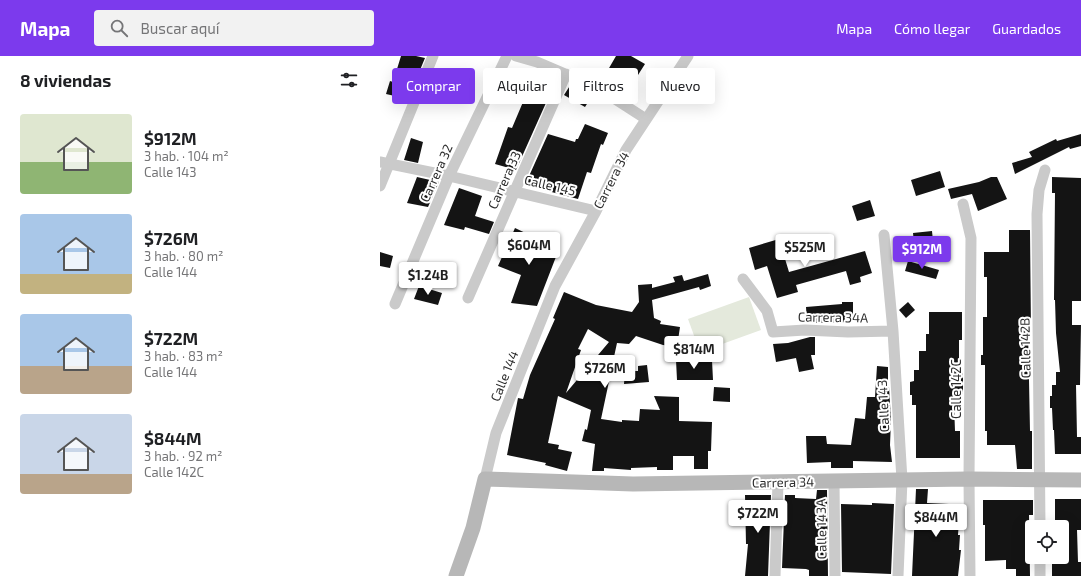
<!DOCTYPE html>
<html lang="es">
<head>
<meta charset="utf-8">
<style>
  :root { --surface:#fff; --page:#f2f2f2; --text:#202124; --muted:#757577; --accent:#7c3aed }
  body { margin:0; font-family:"Exo 2",sans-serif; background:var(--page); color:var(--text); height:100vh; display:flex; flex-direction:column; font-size:15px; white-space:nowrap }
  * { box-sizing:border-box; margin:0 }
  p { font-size:13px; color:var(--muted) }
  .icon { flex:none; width:22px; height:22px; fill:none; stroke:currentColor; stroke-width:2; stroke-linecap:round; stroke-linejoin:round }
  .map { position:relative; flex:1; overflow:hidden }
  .panel { display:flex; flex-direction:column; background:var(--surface); width:380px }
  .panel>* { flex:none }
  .guide { position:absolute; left:12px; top:12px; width:380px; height:36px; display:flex; gap:8px }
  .tools { position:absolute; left:645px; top:464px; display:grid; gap:8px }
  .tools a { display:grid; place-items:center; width:44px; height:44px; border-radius:4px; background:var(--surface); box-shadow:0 4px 16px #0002; font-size:20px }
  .price { position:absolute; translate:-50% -34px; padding:0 9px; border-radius:4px; background:#fff; color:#222; font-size:13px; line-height:26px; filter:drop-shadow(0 1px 2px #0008) }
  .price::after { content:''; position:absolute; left:50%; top:24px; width:12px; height:9px; margin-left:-6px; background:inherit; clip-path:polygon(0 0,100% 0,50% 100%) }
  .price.current { background:var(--accent); color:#fff }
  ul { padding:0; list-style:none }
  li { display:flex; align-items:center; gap:12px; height:100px; padding:0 20px }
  li span { display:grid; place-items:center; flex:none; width:112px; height:80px; border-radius:4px; color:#555 }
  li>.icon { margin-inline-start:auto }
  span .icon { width:48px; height:48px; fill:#fffc; stroke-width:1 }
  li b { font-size:17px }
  h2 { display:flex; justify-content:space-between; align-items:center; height:48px; padding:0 20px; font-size:17px }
  .chip { padding:0 14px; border-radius:4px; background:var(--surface); box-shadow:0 4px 16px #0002; font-size:14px; line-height:36px }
  .chip.current { background:var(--accent); color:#fff }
  header { display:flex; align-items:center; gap:24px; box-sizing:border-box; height:56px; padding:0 20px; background:var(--accent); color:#fff }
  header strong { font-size:19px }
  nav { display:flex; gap:22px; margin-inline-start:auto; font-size:14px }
  .search { width:280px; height:36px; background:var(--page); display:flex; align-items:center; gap:10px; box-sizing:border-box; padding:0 14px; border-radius:4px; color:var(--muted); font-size:15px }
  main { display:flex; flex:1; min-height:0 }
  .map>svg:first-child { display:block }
</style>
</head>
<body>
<header>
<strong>Mapa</strong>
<div class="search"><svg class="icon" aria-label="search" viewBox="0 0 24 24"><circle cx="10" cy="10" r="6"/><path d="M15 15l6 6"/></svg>Buscar aquí</div>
<nav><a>Mapa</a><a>Cómo llegar</a><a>Guardados</a></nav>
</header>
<main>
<section class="panel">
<h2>8 viviendas<svg class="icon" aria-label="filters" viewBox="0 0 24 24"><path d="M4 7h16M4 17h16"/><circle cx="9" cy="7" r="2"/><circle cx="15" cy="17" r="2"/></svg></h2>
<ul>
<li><span style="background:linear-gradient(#dfe7d0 60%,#8fb573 0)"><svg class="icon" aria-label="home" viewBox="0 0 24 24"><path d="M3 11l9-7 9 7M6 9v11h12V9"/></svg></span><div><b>$912M</b><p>3 hab. · 104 m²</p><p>Calle 143</p></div></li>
<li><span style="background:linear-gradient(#a9c7e8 75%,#c2b280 0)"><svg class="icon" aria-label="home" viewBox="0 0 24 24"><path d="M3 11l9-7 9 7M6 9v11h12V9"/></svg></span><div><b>$726M</b><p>3 hab. · 80 m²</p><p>Calle 144</p></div></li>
<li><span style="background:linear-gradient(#a9c7e8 65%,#b9a48a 0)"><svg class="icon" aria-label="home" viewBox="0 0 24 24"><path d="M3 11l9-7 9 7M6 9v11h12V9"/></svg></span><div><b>$722M</b><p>3 hab. · 83 m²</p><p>Calle 144</p></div></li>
<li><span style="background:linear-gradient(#c9d6e8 75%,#b9a48a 0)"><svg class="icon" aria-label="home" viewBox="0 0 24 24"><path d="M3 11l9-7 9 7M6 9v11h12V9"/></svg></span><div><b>$844M</b><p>3 hab. · 92 m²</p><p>Calle 142C</p></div></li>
</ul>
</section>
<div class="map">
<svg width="701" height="520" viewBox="0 0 701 520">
  <rect width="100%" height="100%" fill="#fff"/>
  <path fill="#e4e9dc" d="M369,241L381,274L320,296L308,263Z"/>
  <path fill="#141414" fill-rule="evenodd" d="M21,0H36L45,2L40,14H38L28,43L6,38L10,25L13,26Z
    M236,0H251L265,8L244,41L221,26Z
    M154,19L174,29L136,114L115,108L128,71L132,72L143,46H142Z
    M191,28L212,40L205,51L184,39Z
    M205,68L228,77L223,89L221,88L211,117L207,116L198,143L145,129L168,78L195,86L196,83H198Z
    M701,78V90L690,93L689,91L635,118L632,107L652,101L649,96L676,83L677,85Z
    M31,82L43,86L38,107L24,104Z
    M560,115L565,131L536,140L531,124Z
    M37,121L59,126L48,151L27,147Z
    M611,121H617L627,143L598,155L592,138L571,143L568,133L599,126Z
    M672,121L701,122V245H692V269H701L700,329H696L697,381H701V398H675L674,374H673L672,352H670V340H672V329H676V316H680L676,277L675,244H674L675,137H672Z
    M79,132L102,140L95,160L114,166L109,178L85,171L84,174L64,169Z
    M490,144L495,160L477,165L472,150Z
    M135,172L179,193L157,250L131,247L141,219L118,210Z
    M629,174H650L651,274H648L650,375H652V413H637L635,389H607V375H605V309H601V299H603V261H607V221H604V196H629Z
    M552,175L553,185L534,187L533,177Z
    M399,183L409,216L485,195L492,217L480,221L481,226L470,229L466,215L416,229L418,236L397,242L387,210L375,214L369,192Z
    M0,196L13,200L10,212L0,210Z
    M528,205L559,214L556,223L525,215Z
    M328,218L331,230L320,234L319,231L272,244L274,262L281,265L280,268L300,271L297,291L283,289L256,280L249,288L237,287L232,310L227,316H231L221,363L242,366V364L259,365L260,353L280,354L274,340L299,341V365L332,366L331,395H328V413H314V400H293V414H277V411L251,412V414L224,412V415H212L215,388L202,385L205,373L207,374L211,354L178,340L168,387L179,389L178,393L192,396L187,415L165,409L166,407L127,399L138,342L143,343L150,319L175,263L173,262L184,236L216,249L252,256L259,246L258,229L272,228V232L295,226L293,221L302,219L304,225ZM208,273L229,286L186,337L201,294L198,293Z
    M39,230L62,237L58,249L34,243Z
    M462,246H473V266L427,267L426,251L462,248Z
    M528,246L535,254L526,262L519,254Z
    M549,256H582V284H579V317H583V338H578L579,349L574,348L575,375H580V402H536V349H532V339H530V326L534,325V314H539V295H546V278H549Z
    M430,281H435V299H431L434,313L419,316L416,302L396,306L393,288L408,287Z
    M296,304H332L333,324H297Z
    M267,309L269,326L244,328L245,315H258V310Z
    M497,310L508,311V331H509L511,364L510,389L512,406L473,405V412H451V406L427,407L426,380H446L447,388L471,389L475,362L485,363L487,341H495Z
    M334,331L350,332V346L333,345Z
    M536,433H548L547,447L569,448V451H580L578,479H580L579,494H581L578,520H532Z
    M437,434H447L448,520H429V514L426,513L402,512L405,439H415V442L436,443Z
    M365,439H391L388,520H365L368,488H366Z
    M675,443H701V474H697L698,506H701V520H672V501H682V467H675Z
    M603,444H653V459H649L650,520H636V513H626V504L605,505V469H603Z
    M492,447L514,448L511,518L462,516L461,448L492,449Z"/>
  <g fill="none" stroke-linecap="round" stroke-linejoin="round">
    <path stroke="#cacaca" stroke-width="11" d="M136,0L157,6L218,32L266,63
      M0,106L69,120L216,155
      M0,130L53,0
      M583,148L591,182L589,423L590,520
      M504,179L513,275L522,424L518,520
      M363,223L387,255L393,276L425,274L468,276L513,275
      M88,242L186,18
      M15,248L69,120L127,0
      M105,423L116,377L175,230L216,155L246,94L308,0
      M454,425L455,520
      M660,471L657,158L659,134L665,114
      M660,501V520
      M395,520L398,426"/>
    <path stroke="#b7b7b7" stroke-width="15" d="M76,520L93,472L105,423L253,428L589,423L701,424"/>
  </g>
  <g text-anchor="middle" stroke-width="4" stroke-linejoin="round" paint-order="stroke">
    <g font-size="13" fill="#2d2d2d" stroke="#fff">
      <text transform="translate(56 117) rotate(-66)" y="5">Carrera 32</text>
      <text transform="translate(124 124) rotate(-66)" y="5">Carrera 33</text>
      <text transform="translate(231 124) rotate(-63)" y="5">Carrera 34</text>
      <text transform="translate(170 129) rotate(13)" y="5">Calle 145</text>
      <text transform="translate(453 261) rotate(1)" y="5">Carrera 34A</text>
      <text transform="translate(645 292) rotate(-91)" y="5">Calle 142B</text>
      <text transform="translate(124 320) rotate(-68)" y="5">Calle 144</text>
      <text transform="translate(576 333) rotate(-90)" y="5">Calle 142C</text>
      <text transform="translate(503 350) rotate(-93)" y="5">Calle 143</text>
      <text transform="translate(403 426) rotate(-1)" y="5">Carrera 34</text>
      <text transform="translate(441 473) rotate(-91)" y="5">Calle 143A</text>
    </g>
  </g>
</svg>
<div class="tools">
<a><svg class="icon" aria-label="locate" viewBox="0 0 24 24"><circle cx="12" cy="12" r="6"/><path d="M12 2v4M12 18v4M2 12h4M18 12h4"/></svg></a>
</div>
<b class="price" style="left:149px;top:210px">$604M</b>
<b class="price" style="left:425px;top:212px">$525M</b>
<b class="price current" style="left:542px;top:214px">$912M</b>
<b class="price" style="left:48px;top:240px">$1.24B</b>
<b class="price" style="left:314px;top:314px">$814M</b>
<b class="price" style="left:225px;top:333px">$726M</b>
<b class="price" style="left:378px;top:478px">$722M</b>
<b class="price" style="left:556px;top:482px">$844M</b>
<div class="guide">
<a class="chip current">Comprar</a>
<a class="chip">Alquilar</a>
<a class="chip">Filtros</a>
<a class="chip">Nuevo</a>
</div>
</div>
</main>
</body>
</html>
